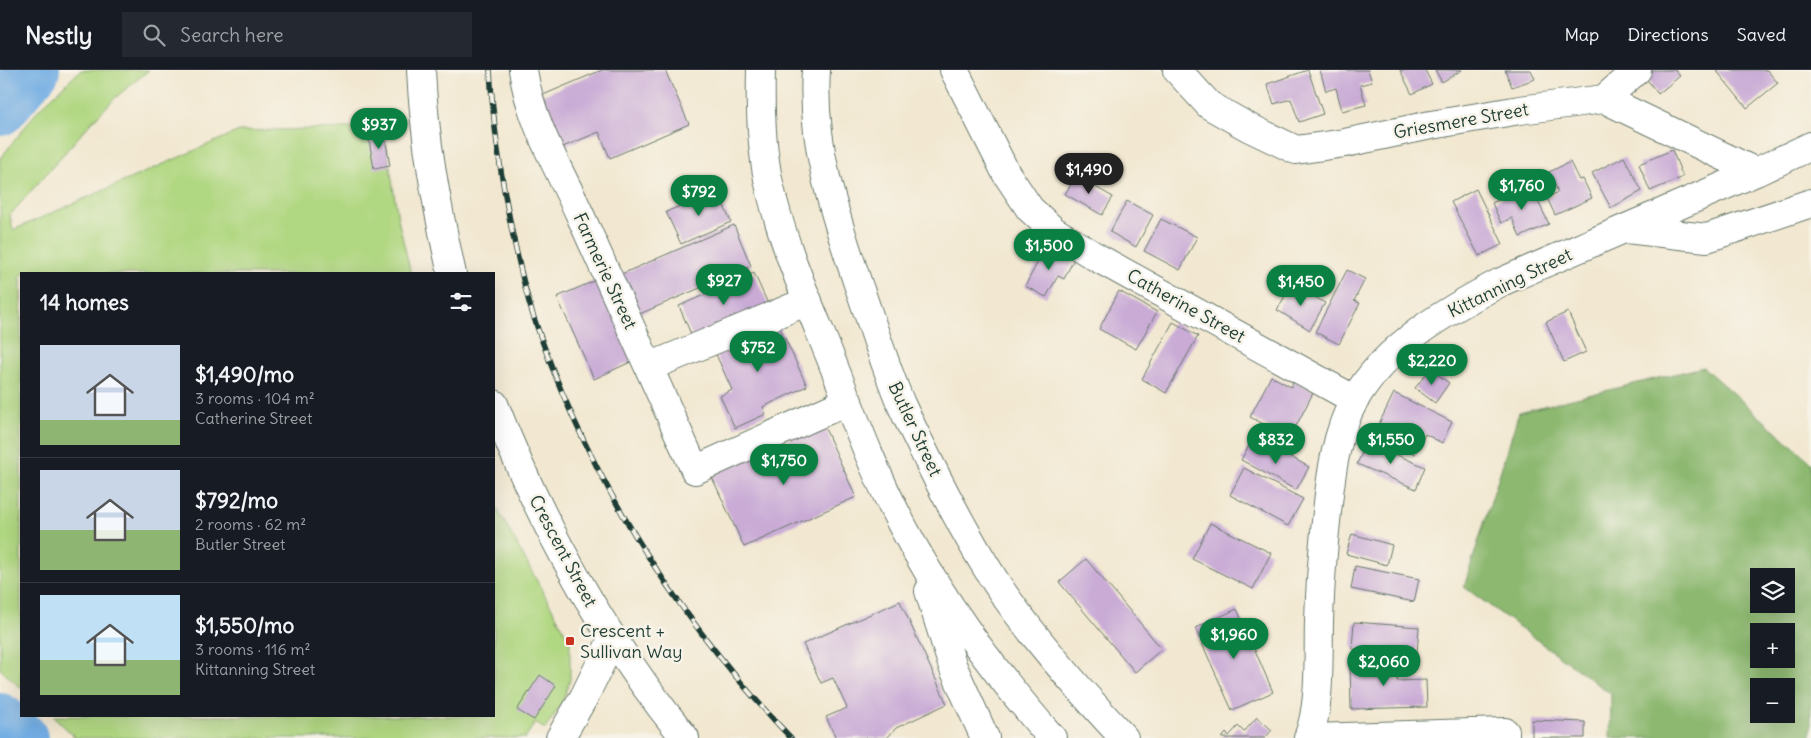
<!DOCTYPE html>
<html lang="en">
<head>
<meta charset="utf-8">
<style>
  :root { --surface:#171b24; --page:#242831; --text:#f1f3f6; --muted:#9ea1a6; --line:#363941; --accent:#0b8043 }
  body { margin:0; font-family:Delius,sans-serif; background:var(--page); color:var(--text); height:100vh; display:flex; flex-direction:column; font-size:19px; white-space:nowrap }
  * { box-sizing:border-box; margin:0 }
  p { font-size:16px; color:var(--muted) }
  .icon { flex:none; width:28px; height:28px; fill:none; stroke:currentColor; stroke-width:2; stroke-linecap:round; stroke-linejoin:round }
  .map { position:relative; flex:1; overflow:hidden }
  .details { position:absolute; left:20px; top:202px; width:475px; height:445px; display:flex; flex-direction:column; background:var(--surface); border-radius:0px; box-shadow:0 5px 20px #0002 }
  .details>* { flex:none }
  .buttons { position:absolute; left:1750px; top:498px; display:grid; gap:10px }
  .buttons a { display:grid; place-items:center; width:45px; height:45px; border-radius:0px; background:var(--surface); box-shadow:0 5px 20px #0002; font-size:25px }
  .price { position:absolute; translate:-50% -42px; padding:0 11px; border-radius:18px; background:var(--accent); color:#fff; font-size:16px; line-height:32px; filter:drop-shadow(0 1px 2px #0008) }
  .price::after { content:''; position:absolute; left:50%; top:30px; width:15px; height:11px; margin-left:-8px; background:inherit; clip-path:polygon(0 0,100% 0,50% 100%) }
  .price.selected { background:#222; color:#fff }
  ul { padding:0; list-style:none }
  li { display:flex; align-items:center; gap:15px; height:125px; padding:0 20px }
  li+li { border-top:1px solid var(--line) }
  li span { display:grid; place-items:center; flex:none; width:140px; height:100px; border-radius:0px; color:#555 }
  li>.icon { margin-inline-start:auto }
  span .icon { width:60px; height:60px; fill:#fffc; stroke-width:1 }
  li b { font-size:21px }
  h2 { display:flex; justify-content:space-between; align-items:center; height:60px; padding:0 20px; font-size:21px }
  header { display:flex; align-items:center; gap:30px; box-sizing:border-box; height:70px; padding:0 25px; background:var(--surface); border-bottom:1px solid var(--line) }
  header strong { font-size:24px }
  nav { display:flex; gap:28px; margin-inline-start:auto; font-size:18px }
  .search { width:350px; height:45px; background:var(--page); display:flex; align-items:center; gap:12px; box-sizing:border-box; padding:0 18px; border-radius:0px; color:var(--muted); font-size:19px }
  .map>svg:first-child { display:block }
</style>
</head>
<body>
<header>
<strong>Nestly</strong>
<div class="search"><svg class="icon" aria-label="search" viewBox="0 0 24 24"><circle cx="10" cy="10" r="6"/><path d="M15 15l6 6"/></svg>Search here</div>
<nav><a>Map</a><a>Directions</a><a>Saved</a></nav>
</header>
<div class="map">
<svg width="1811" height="668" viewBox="0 0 1811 668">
  <rect width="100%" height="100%" fill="#f7f3e8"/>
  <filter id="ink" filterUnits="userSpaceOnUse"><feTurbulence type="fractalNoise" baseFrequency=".02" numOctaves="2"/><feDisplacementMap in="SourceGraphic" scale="10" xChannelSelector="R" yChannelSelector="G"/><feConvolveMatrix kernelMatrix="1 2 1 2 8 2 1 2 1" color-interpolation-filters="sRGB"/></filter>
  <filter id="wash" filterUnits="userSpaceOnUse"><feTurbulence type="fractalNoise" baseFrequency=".0096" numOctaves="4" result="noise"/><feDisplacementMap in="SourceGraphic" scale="20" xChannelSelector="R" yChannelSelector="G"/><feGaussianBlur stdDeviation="1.12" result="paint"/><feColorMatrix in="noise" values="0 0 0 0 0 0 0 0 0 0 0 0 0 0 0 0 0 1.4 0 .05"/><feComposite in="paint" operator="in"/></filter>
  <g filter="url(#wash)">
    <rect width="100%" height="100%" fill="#f2e8d1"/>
    <path fill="#b0d781" stroke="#688a5a" d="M81,0H149L116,27L90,54L10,145L13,160L239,61L384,57L398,149L411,204H21V618L0,599V89L39,39Z
      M494,433L570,571V610L562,633L545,659L535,653L525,668H76L53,646H494Z"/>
    <path fill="#8cb86f" stroke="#567a52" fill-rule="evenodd" d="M1703,297L1811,392V668H1610L1611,624L1464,517L1519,342ZM1759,506H1786V534H1759ZM1759,561H1786V589H1759ZM1759,616H1786V644H1759Z"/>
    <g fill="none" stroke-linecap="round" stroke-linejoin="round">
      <path stroke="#72ade3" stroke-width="52" d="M0,40L34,0
        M0,649L22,668"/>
    </g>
    <g id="blocks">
      <path fill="#c9abd6" d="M602,0H665L689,54L610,88L599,62L558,79L536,28Z
        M1308,0L1323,44L1299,52L1291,29L1274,34L1267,14Z
        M1320,0H1368L1372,12L1360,15L1366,35L1342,41L1336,18L1326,21Z
        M1400,0H1425L1432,14L1412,24Z
        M1435,0H1462L1442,12Z
        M1505,0H1531L1535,9L1512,17Z
        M1646,0H1675L1680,6L1658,24L1642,3Z
        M1716,0H1767L1778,13L1747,38Z
        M384,61L390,96L374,99L368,64Z
        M1672,80L1683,107L1650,121L1639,94Z
        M1624,87L1642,121L1611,138L1592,103Z
        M1570,92L1579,110L1583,109L1592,128L1555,145L1547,128L1558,122L1549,102Z
        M1076,106L1113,127L1102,145L1065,124Z
        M1530,115L1549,154L1520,167L1512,148L1501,153L1492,133Z
        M1476,119L1503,174L1479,186L1451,132Z
        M717,120L731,152L681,174L666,142Z
        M1127,131L1153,145L1136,177L1110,162Z
        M1161,149L1197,167L1180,200L1144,181Z
        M734,155L751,196L635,246L617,206Z
        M1047,175L1074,189L1064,209L1058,206L1046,227L1025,216Z
        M1347,200L1365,209L1354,231L1360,233L1339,274L1315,262Z
        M754,203L769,236L693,269L679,236Z
        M601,208L637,289L594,309L557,227Z
        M1292,214L1325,233L1310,260L1277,240Z
        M1119,221L1157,242L1136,279L1099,259Z
        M1568,242L1586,282L1564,292L1546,252Z
        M777,251L807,316L763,337L766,344L735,358L720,326L732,320L714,280Z
        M1173,252L1198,266L1166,323L1142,309Z
        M1430,299L1449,313L1435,333L1415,318Z
        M1271,306L1291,317L1294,311L1314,321L1290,368L1250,347Z
        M1394,323L1452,352L1442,373L1425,364L1415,384L1374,364Z
        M823,354L856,427L744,477L711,405Z
        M1367,372L1425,397L1416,419L1357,394Z
        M1250,374L1265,382L1269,375L1309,397L1296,420L1241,390Z
        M1244,398L1303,429L1288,456L1230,425Z
        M1210,453L1271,483L1253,519L1192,489Z
        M1352,464L1392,475L1387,495L1346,484Z
        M1086,489L1162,579L1135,602L1059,512Z
        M1355,496L1419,509L1414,532L1351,519Z
        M900,531L947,634L896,658L887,668H836L826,647L847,638L833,608L821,613L803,574Z
        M1237,539L1273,622L1232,640L1195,558Z
        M1354,552L1419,557L1417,584L1352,579Z
        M1397,590V611L1426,610L1427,637L1351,639L1350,591Z
        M540,605L556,616L534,650L517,640Z
        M1257,647L1272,660L1265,668H1222L1226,663L1229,666L1238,656L1244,662Z
        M1532,650L1585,652V668H1532Z"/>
    </g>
  </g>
  <g filter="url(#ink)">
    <use href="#blocks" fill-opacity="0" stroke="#69796b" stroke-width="1"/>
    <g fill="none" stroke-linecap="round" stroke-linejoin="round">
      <defs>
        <path id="minor" d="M421,0C424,69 437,137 452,204
          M523,0C531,54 559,98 581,147C620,232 658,316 695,400L848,331
          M954,0L1006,103L1030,139L1054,161L1096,187L1355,330
          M1177,0L1209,35L1248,57L1296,80L1345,73L1431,55L1520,40L1604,29L1756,102
          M1604,29L1637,0
          M1626,159L1707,168L1811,133
          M649,297L808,231
          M494,334C541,455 603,567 685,668
          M560,668L584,627L612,570
          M1308,668C1321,636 1318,587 1319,552C1320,515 1323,479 1327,442C1331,404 1336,362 1355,329C1386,275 1448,240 1501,212L1756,102L1811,76
          M1312,668L1505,662V668"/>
        <path id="highway" d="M761,0C760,37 761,73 768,109C781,170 806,227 829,284C852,342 873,400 902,455C942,532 994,602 1052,668
          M816,0C811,76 835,146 859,217C873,256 885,296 901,334C910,354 920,373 929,392C952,438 976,484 1005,526C1041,577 1082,623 1124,668
          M929,521L953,597L985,668"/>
      </defs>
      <use href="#minor" stroke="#69796b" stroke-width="30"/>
      <use href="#highway" stroke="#69796b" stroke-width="30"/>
      <use href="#minor" stroke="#fff" stroke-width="28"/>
      <use href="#highway" stroke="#fff" stroke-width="28"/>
      <defs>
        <path id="rail" d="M490,0C493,54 501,108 512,161C518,189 524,218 533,245C586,404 675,547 791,668"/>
      </defs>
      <use href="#rail" stroke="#1f3d34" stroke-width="5.5"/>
      <use href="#rail" stroke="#f7f3e8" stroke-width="4" stroke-dasharray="11" stroke-linecap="butt"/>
    </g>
  </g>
  <rect fill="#c8321e" stroke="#f7f3e8" stroke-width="2" x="565" y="566" width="10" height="10" rx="2.5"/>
  <g text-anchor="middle" stroke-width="5" stroke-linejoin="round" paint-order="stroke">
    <g font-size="18" fill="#1f3d34" stroke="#f7f3e8">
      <text transform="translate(1461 51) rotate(-10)" y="6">Griesmere Street</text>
      <text transform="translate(605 201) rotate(65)" y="6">Farmerie Street</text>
      <text transform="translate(1510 213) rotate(-26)" y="6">Kittanning Street</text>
      <text transform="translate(1186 236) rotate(29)" y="6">Catherine Street</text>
      <text transform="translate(915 359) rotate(65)" y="6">Butler Street</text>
      <text transform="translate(563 481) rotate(62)" y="6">Crescent Street</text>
    </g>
    <g font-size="18" fill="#1f3d34" stroke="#f7f3e8" text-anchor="start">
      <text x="580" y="567">Crescent +<tspan x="580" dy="21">Sullivan Way</tspan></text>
    </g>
  </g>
</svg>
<div class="buttons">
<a><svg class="icon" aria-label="layers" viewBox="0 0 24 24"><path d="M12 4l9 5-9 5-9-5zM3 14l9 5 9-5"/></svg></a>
<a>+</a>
<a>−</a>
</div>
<b class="price" style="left:379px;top:80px">$937</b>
<b class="price selected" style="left:1089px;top:125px">$1,490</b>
<b class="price" style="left:1522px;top:141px">$1,760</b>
<b class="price" style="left:699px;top:147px">$792</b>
<b class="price" style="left:1049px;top:201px">$1,500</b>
<b class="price" style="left:724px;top:236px">$927</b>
<b class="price" style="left:1301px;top:237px">$1,450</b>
<b class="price" style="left:758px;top:303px">$752</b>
<b class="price" style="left:1432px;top:316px">$2,220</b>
<b class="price" style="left:1276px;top:395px">$832</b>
<b class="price" style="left:1391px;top:395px">$1,550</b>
<b class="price" style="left:784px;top:416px">$1,750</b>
<b class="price" style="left:1234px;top:590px">$1,960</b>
<b class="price" style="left:1384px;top:617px">$2,060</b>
<section class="details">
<h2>14 homes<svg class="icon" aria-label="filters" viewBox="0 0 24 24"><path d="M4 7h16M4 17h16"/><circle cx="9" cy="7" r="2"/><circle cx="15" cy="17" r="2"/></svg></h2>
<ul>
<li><span style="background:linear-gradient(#c9d6e8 75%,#8fb573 0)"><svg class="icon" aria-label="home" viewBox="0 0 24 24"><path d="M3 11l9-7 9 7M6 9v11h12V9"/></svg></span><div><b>$1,490/mo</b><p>3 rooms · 104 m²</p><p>Catherine Street</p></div></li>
<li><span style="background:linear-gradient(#c9d6e8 60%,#8fb573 0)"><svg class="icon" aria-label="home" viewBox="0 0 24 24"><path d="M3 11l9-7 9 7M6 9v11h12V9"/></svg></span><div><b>$792/mo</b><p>2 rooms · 62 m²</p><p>Butler Street</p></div></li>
<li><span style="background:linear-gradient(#bfe0f5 65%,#8fb573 0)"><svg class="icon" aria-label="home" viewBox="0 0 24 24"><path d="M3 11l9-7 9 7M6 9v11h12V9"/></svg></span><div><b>$1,550/mo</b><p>3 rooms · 116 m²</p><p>Kittanning Street</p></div></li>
</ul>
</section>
</div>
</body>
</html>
